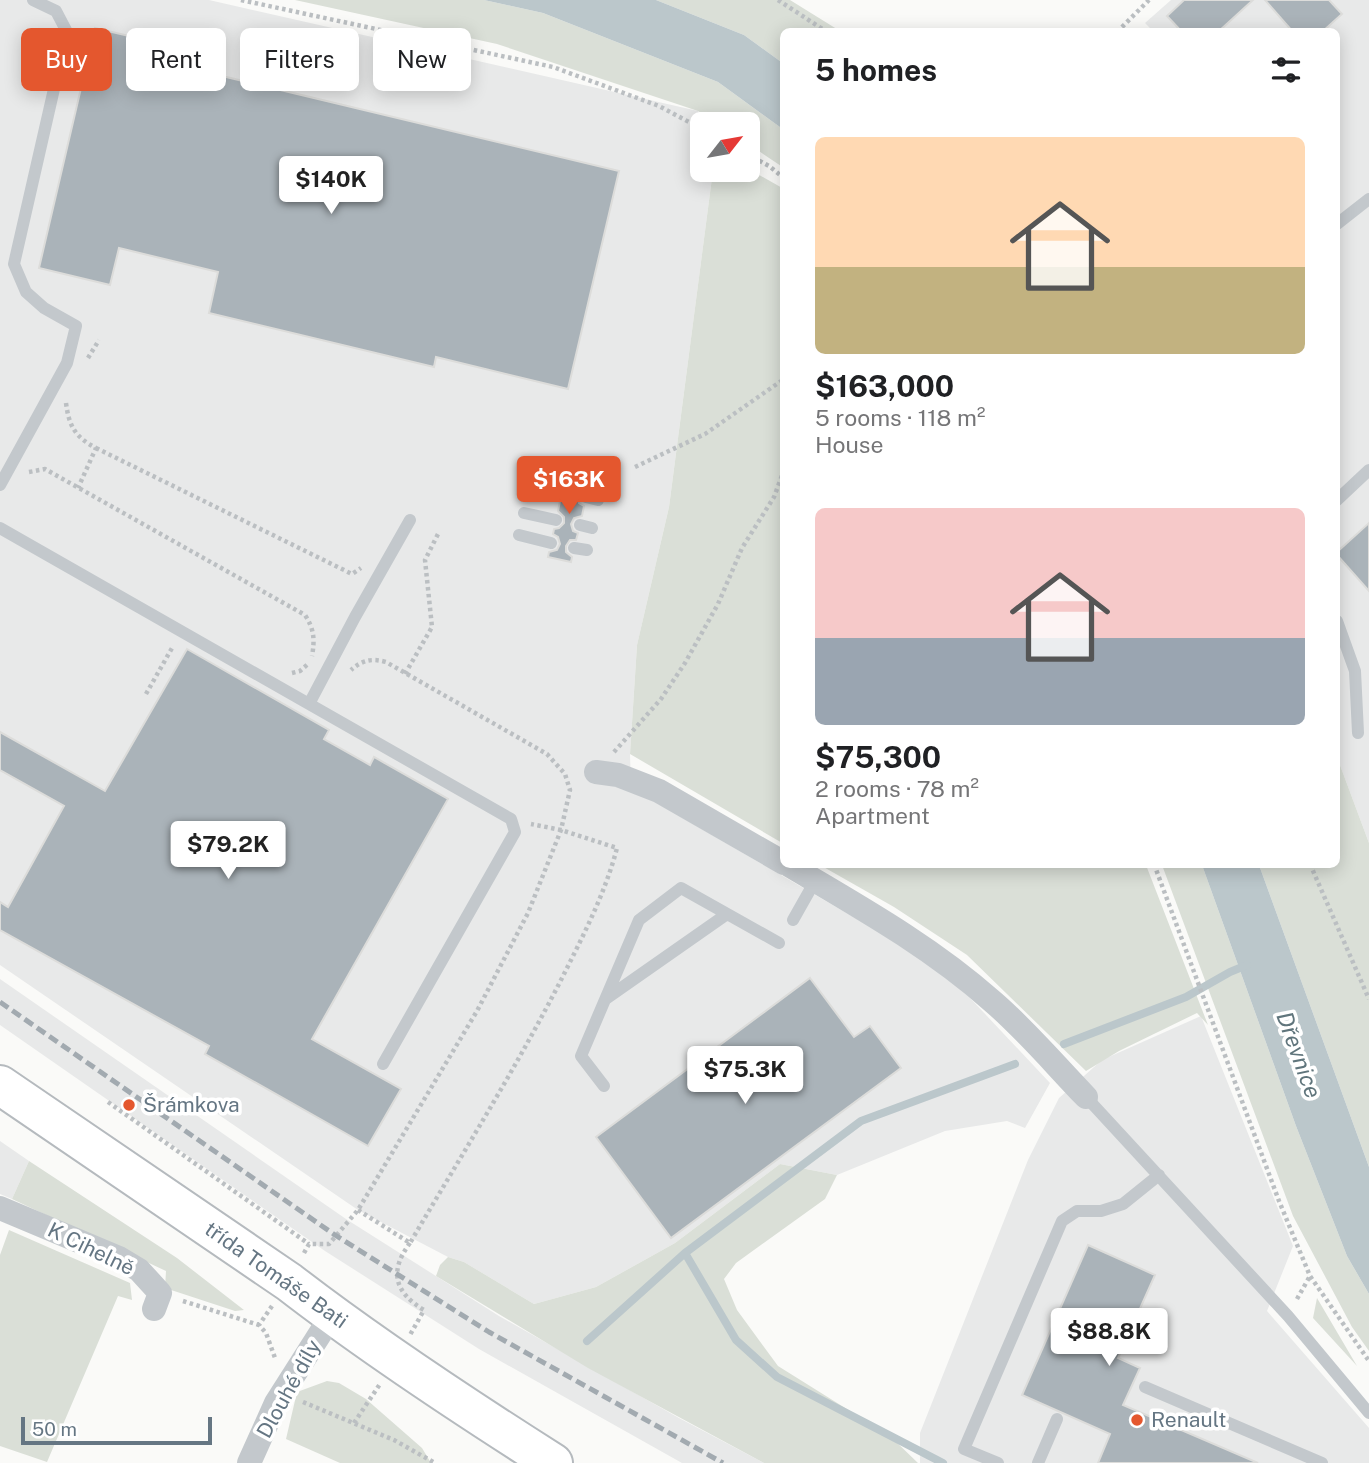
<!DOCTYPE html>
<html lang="en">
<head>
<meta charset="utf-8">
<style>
  :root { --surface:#fff; --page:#f2f2f2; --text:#202124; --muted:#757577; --accent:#e4572e }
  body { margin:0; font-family:"Public Sans",sans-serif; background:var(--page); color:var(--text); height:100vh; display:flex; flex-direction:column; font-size:26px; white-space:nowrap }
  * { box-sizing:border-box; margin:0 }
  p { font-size:23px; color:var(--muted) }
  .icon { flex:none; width:38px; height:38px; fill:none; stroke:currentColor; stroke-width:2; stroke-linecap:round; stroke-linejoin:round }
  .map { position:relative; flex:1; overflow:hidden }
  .panel { position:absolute; left:780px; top:28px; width:560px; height:840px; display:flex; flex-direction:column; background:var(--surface); border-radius:10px; box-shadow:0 4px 18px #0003 }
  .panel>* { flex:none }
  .hud { position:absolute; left:21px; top:28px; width:654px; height:63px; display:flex; gap:14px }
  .needle { width:46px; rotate:59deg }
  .controls { position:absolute; left:690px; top:112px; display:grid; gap:14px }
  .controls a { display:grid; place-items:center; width:70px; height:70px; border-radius:10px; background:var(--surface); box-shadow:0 4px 18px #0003; font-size:35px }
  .scale { position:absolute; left:21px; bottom:18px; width:191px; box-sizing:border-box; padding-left:7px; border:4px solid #657683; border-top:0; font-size:19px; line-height:24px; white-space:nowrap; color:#657683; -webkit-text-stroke:5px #fff; paint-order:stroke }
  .price { position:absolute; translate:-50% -60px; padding:0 16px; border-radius:7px; background:#fff; color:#222; font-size:23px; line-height:46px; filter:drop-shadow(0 2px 4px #0008) }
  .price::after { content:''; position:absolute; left:50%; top:42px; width:21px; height:16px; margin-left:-10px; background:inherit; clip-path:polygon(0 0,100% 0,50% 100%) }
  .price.active { background:var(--accent); color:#fff }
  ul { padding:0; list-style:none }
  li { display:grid; align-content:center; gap:14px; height:371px; padding:0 35px }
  li span { display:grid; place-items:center; height:217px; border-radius:10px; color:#555 }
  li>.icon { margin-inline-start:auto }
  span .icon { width:126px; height:126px; fill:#fffc; stroke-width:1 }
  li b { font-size:30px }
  h2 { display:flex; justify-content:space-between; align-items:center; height:84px; padding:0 35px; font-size:30px }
  .pill { padding:0 24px; border-radius:10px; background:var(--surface); box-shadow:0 4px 18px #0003; font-size:24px; line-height:63px }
  .pill.active { background:var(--accent); color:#fff }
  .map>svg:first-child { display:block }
</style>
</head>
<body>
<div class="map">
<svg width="1369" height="1463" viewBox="0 0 1369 1463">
  <rect width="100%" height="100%" fill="#fafaf8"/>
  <path fill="#e8e9e9" d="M0,0H209L698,111L702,124V170H713L669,507L637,645L630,754L631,788L874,929L955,982L1050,1083L1025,1128L1007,1121L945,1131L837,1175L780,1164L675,1243L596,1287L534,1304L464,1262L448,1257L358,1210L0,965Z
    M1171,0H1369V843L1337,757V32H1154L1145,23Z
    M0,979L346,1219L499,1316L679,1418L764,1463H682L479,1349L325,1251L0,1025Z
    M1201,1016L1293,1246L1267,1311L1369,1428V1463H920V1433L1028,1160L1059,1098L1102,1060Z
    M0,1141L29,1161L12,1199L0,1194Z"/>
  <path fill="#dadfd7" d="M295,0H484L543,13L718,82L784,130V168L747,143V124H719L698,111L497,44Z
    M656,0H790L840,31L784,32V64L744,35Z
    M747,168L784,189V844L630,754L637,645L669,507L713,170H747Z
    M1337,757L1369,843V1167L1259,865L1337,864Z
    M820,865H1146L1208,1025L1197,1013L1119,1051L1086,1071L967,955L894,907Z
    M1162,865H1202L1296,1126L1347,1256L1369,1294V1351L1352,1327L1293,1216Z
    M29,1161L177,1258L244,1310L235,1311L165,1288L166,1271L12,1199Z
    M780,1164L837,1175L825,1199L736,1263L724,1279L737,1310L778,1366L890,1436L918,1463H764L588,1368L436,1276L440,1265L448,1257L464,1262L534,1304L596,1287L675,1243Z
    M9,1230L130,1283L132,1300L118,1296L47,1462L0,1446V1255Z
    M1317,1298L1357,1366L1313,1318Z
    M327,1381L339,1383L366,1399L422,1448L431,1463H340L286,1439L297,1392Z"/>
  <path fill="#bbc7cb" d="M484,0H656L744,35L784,64V130L718,82L543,13Z
    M1202,865H1259L1369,1167V1294L1347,1256L1296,1126Z"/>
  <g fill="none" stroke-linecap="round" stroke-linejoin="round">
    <path stroke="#bbc7cb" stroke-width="8" d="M1064,1044L1186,997L1230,972L1247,965
      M685,1253L736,1340L777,1377L943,1463
      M587,1341L685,1253L861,1121L1015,1064"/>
  </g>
  <path fill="#aab3b9" stroke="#dcdcda" stroke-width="2" d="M1184,0H1253L1218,32H1182L1167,16Z
    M1265,0H1329L1342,14L1322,32H1293Z
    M95,28L176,47L172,64L619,171L568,389L436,357L434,367L209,313L218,272L119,248L110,285L39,268Z
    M569,465L592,471L585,472L582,477L583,484L588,488L580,490L577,496L579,503L584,506L582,516L574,518L571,524L573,531L578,533L576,540H570L566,546V552L572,557L571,562L548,557L549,552L557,550L560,544L558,537L553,534L554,529L559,528L564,523V517L558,511L560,501L568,499L571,494L570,489L565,482L573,481L576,476L574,468Z
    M1369,523V591L1337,555V552Z
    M187,649L329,730L324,739L370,765L374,757L448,799L312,1039L401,1089L368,1146L205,1054L209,1046L0,930V902L8,907L64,806L0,770V732L105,791Z
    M810,978L854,1037L870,1026L901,1068L671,1238L596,1137Z
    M1088,1245L1155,1275L1118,1358L1140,1368L1123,1405L1258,1463H1098L1110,1434L1022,1395Z"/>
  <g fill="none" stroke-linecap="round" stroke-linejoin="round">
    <defs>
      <path id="primary" d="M0,1085L289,1282C373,1347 463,1406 553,1463"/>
    </defs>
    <use href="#primary" stroke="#b5babe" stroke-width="42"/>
    <path stroke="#bbbfc2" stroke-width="4.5" stroke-dasharray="3.5 3.5" stroke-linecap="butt" d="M241,0L553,67L659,106L702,129
      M778,0L827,32
      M1117,32L1149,0
      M747,154L769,166L784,178
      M88,358L99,340
      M66,403C69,426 75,437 96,448L78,488
      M96,448L352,574L361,568
      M635,467L705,434L784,379
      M29,472L45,469L305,615C314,629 315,639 312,656
      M292,673L300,671L308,664
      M405,674L432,627L425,560L438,534
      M146,694L172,648
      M614,752L661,699L685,663L718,604L742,548L774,497L784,470
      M1154,864L1279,1201L1310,1276L1369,1361
      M1310,864L1369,999
      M108,1102L309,1244
      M358,1210L410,1243C461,1156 515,1070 561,980C582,938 605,894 617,848L561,830L531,824
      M410,1243C389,1271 394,1292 424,1310L410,1335
      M304,1253L309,1244H329L358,1210L477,1011L528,913L561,830L570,790L565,774L547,754L386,662C372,658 362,660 351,670
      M1297,1299L1310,1276
      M183,1301L259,1325
      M272,1306L259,1325L266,1333L275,1358
      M303,1402L394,1440L435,1463
      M354,1423L380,1384"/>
    <path stroke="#c3c8cc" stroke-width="12" d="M1337,224L1369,199
      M535,465L567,474
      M590,479L603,483
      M531,484L562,492
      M0,485L67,363L76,326L44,308L26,292L14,264L67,32L56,11L33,0
      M586,497L598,500
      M1337,500L1369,470
      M524,513L556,520
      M580,525L592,528
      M0,528L511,819L515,832L383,1064
      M519,535L551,543
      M574,548L587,550
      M1337,621L1355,671L1358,733
      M309,704L355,617L410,520
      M793,920L815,881
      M607,998L727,914
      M604,1086L581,1056L639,920L681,888L779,943
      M1086,1097L1288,1316L1369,1413
      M1145,1387L1322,1463
      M998,1463L964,1449L1062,1221L1077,1211H1101L1123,1204L1159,1175
      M1038,1463L1057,1419"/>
    <path stroke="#c3c8cc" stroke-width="24" d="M596,772L618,775L659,791L784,863
      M787,864C858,906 930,946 992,1001C1026,1030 1055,1065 1086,1097
      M0,1208L119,1258L139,1270L160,1293L154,1309
      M249,1463L276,1403L332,1315"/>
    <use href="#primary" stroke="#fff" stroke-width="38"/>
    <path stroke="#a2aab0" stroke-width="5" stroke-dasharray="10 5" stroke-linecap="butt" d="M0,1002L335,1235L489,1332L723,1463"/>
  </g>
  <g fill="#e4572e" stroke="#fff" stroke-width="2.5">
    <circle cx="129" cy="1105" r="7"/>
    <circle cx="1137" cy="1420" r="7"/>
  </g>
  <g text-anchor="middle" stroke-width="7" stroke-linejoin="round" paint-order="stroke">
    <g font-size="21" fill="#657683" stroke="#fff" text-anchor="start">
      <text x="143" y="1112">Šrámkova</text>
      <text x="1151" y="1427">Renault</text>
    </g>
    <g font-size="21" fill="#657683" stroke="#fff">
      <text transform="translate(91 1249) rotate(26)" y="7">K Cihelně</text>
      <text transform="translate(276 1275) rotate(35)" y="7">třída Tomáše Bati</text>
      <text transform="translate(289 1389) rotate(-61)" y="7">Dlouhé díly</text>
    </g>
    <g font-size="23" font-style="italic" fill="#60757c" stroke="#fff">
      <text transform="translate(1299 1055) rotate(70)" y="8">Dřevnice</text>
    </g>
  </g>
</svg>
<div class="controls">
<a><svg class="needle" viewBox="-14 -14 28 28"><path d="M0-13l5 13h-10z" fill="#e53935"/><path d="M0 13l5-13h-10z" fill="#757577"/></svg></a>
</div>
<div class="scale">50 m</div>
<b class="price" style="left:331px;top:216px">$140K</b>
<b class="price active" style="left:569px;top:516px">$163K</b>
<b class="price" style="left:228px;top:881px">$79.2K</b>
<b class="price" style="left:745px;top:1106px">$75.3K</b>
<b class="price" style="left:1109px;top:1368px">$88.8K</b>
<div class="hud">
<a class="pill active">Buy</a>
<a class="pill">Rent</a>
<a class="pill">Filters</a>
<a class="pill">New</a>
</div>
<section class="panel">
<h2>5 homes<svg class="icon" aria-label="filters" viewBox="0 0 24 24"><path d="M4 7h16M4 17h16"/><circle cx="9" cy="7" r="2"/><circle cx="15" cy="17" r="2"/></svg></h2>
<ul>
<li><span style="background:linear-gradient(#ffd9b3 60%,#c2b280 0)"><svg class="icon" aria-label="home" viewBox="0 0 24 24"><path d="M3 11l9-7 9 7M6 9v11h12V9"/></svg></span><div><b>$163,000</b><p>5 rooms · 118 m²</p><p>House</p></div></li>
<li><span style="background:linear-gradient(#f6c9c9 60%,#9aa5b1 0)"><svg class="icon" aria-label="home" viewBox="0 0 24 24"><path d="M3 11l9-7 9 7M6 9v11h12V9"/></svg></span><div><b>$75,300</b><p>2 rooms · 78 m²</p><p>Apartment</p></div></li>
</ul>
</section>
</div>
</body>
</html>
